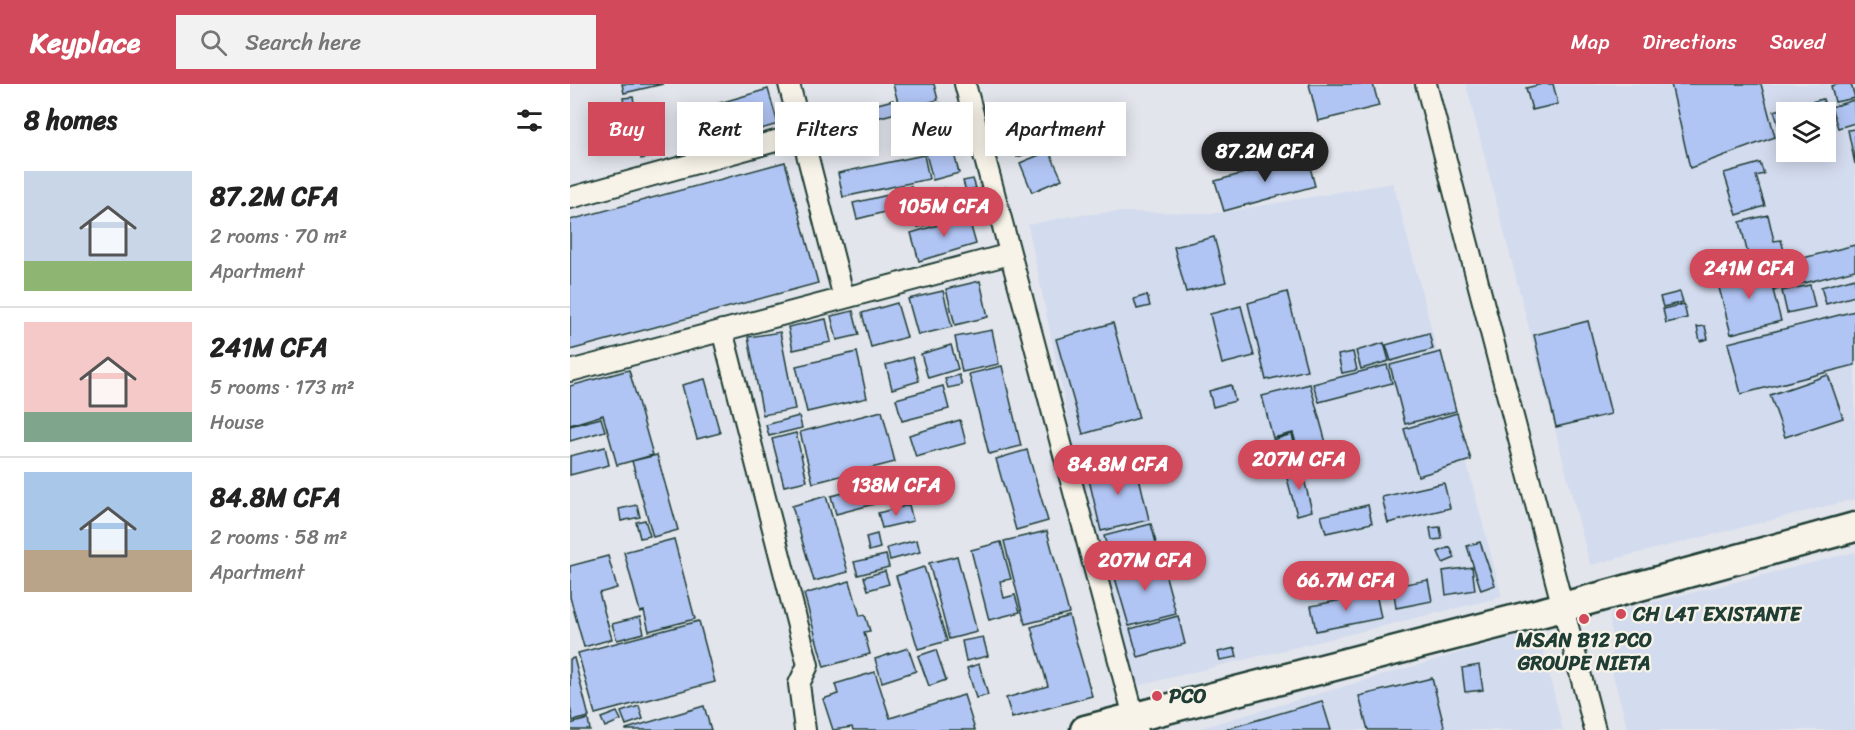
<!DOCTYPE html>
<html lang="en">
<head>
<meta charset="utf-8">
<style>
  :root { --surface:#fff; --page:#f2f2f2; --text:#222; --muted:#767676; --line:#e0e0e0; --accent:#d1495b }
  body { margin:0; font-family:Sriracha,sans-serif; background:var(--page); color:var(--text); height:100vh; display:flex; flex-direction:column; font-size:22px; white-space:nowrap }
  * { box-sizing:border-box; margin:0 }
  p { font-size:20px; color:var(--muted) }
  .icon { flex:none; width:33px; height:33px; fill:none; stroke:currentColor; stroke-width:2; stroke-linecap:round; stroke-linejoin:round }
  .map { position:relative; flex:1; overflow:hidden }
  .side { display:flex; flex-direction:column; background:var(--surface); width:570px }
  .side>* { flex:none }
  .guide { position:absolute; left:18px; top:18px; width:570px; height:54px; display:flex; gap:12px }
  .controls { position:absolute; left:1206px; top:18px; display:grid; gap:12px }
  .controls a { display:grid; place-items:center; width:60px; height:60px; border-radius:0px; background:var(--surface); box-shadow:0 3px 15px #0003; font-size:30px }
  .price { position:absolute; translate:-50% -51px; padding:0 14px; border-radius:21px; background:var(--accent); color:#fff; font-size:20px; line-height:39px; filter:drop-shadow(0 2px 3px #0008) }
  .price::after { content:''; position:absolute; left:50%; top:36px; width:18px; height:14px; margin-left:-9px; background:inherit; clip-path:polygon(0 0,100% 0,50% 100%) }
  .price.on { background:#222; color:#fff }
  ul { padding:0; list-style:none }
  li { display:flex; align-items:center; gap:18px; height:150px; padding:0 24px }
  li+li { border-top:2px solid var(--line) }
  li span { display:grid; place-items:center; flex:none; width:168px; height:120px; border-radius:0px; color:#555 }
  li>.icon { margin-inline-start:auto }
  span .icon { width:72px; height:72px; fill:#fffc; stroke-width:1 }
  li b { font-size:26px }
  h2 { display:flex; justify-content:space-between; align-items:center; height:72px; padding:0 24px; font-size:26px }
  .tag { padding:0 21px; border-radius:0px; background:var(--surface); box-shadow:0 3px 15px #0003; font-size:21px; line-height:54px }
  .tag.on { background:var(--accent); color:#fff }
  header { display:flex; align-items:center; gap:36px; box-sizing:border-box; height:84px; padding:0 30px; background:var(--accent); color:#fff }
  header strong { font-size:28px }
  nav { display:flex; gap:33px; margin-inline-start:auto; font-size:21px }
  .search { width:420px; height:54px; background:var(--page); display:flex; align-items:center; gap:15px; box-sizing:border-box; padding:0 21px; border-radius:0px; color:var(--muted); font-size:22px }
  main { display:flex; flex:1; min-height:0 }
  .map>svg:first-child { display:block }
</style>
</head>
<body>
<header>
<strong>Keyplace</strong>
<div class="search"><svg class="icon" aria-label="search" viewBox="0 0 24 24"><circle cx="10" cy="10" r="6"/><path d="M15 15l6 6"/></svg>Search here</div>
<nav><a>Map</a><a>Directions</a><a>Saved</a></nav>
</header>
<main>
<section class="side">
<h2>8 homes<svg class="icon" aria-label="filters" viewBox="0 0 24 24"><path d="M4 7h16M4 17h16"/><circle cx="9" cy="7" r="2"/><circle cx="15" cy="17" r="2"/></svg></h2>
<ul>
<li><span style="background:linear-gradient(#c9d6e8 75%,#8fb573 0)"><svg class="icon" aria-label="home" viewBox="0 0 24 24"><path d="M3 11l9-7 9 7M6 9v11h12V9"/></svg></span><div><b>87.2M CFA</b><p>2 rooms · 70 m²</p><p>Apartment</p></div></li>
<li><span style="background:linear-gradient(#f6c9c9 75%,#7fa58c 0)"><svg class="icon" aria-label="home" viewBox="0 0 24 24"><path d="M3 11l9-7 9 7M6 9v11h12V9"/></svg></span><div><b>241M CFA</b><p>5 rooms · 173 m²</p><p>House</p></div></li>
<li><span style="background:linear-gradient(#a9c7e8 65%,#b9a48a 0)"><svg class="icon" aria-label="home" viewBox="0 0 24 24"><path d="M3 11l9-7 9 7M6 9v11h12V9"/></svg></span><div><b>84.8M CFA</b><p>2 rooms · 58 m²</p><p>Apartment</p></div></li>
</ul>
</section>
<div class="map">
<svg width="1285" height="646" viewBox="0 0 1285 646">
  <rect width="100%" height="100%" fill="#e2e5ec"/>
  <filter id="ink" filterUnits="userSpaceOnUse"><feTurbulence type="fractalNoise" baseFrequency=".0167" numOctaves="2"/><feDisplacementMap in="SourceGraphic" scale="12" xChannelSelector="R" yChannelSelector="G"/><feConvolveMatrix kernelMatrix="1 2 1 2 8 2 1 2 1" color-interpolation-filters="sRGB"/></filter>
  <g filter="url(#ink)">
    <path fill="#d3dbee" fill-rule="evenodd" d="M896,0H1285V415L1020,481ZM1216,28H1256V68H1216Z
      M823,99L932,513L554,605L458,141L500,132L543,128L648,129Z
      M1285,468V646H1058L1043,591L1040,529Z
      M968,546L993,646H624Z"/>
    <path fill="#b1c5f4" stroke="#1f3d34" stroke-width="1.5" d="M52,0H93L54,9Z
      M323,0H364L368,16L330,26Z
      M739,0H803L809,22L748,37Z
      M972,0H983L988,20L962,26L956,4Z
      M1101,0H1191L1205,53L1120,84Z
      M1269,0H1281L1285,14L1265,18L1261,2Z
      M198,5L208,40L139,60L129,25Z
      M63,13L65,24L55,26L53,14Z
      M1253,15L1263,47L1256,48V28H1231L1229,21Z
      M323,16L326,29L303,35L300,22Z
      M1284,16L1285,39L1268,44L1261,23Z
      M371,19L389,89L363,96L344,25Z
      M1227,21L1229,28H1216V47L1211,49L1204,27Z
      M459,38L469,66L447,73L438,45Z
      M1285,45V80L1278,46Z
      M79,55L83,73L71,75L67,57Z
      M479,67L492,95L462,108L450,79Z
      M354,71L359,95L273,113L268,89Z
      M737,72L745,102L654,127L645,97Z
      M215,78L248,199L0,266V136Z
      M1190,79L1194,90L1186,92L1195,122L1167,131L1154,89Z
      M403,95L406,104L396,107L393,97Z
      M341,102L350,133L338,136L330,105Z
      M375,104L381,128L371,130L365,106Z
      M327,109L331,124L287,135L283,119Z
      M1198,131L1204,157L1211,156L1215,170L1180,179L1170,138Z
      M369,132L370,138L348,143L347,137Z
      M398,132L406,160L349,177L341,149Z
      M644,153L656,198L616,208L604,163Z
      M1285,161V186L1211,205L1205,181Z
      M1163,181L1165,187L1142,194L1140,187Z
      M1203,181L1209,205L1204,207L1197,183Z
      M1197,183L1211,237L1161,250L1147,196Z
      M1285,194V212L1256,220L1251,203Z
      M410,197L418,233L385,241L376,205Z
      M1240,201L1245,223L1217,229L1212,207Z
      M373,207L382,243L348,251L338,215Z
      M717,208L737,286L696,296L678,219Z
      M1110,208L1113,218L1093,223L1090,213Z
      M577,211L580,222L567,225L564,215Z
      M327,219L337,253L301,263L292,229Z
      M1114,220L1117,234L1096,239L1093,225Z
      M671,222L684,272L652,280L640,230Z
      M283,227L289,251L267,256L261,232Z
      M1285,227V281L1171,310L1158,259Z
      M256,235L261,258L223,266L218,243Z
      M1018,237L1041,330L986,343L964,251Z
      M543,239L569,334L513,350L486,255Z
      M1135,242L1138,255L1130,257L1127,243Z
      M422,246L429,280L392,288L385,253Z
      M210,248L225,325L193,331L178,253Z
      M859,249L863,265L821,277L816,261Z
      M814,259L819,277L791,285L786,267Z
      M381,261L388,285L358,294L351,270Z
      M287,268L297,314L237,328L226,282Z
      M783,268L787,286L772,289L768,271Z
      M871,268L886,327L835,340L820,281Z
      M343,273L349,297L322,305L316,281Z
      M817,281L822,299L749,318L743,300Z
      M432,282L451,362L419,370L399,290Z
      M59,286L83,371L47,381L33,331L0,341V302Z
      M389,291L392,301L378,304L375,295Z
      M1258,291L1273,334L1215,353L1200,311Z
      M135,295L150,349L127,355L112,301Z
      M740,300L756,359L728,366L723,349L703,354L692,312Z
      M661,301L665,317L643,323L639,307Z
      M373,302L379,325L332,337L326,315Z
      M312,327L325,378L243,399L230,348Z
      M887,329L901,376L848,392L834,345Z
      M229,332L232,344L199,352L196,341Z
      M31,334L35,347L0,357V342Z
      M390,336L396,359L346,373L339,351Z
      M226,349L237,397L214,402L202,355Z
      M722,350L726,367L708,372L703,356Z
      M35,363L39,381L0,391V372Z
      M457,366L478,437L446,446L426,375Z
      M87,371L108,446L83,453L62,377Z
      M565,376L579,436L531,447L517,387Z
      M731,383L742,427L727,431L715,387Z
      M332,394L336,413L314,417L311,399Z
      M874,399L880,424L818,439L812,413Z
      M304,401L308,419L266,430L261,412Z
      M256,412L278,488L244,497L222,422Z
      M67,421L70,433L51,437L49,425Z
      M339,421L343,437L312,444L308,429Z
      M798,421L802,439L756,449L751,432Z
      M75,436L80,452L70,454L66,438Z
      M581,440L589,470L542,482L534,452Z
      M870,443L872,455L862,456L860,444Z
      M477,447L499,529L455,540L434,457Z
      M307,450L310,464L299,467L296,453Z
      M104,455L125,535L79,547L74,527L70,528L54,468Z
      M347,456L350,468L320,476L317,464Z
      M431,458L441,495L430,497L434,514L445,511L450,528L419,536L401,466Z
      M910,458L925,501L911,506L897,462Z
      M880,463L885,474L873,479L868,468Z
      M316,471L319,483L288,491L284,478Z
      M38,472L47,504L29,509L42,555L14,563L0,513V482Z
      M387,472L407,548L379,555L359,479Z
      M591,474L606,530L559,542L543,487Z
      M354,483L377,557L348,565L326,492Z
      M902,483L905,506L876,511L873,487Z
      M315,487L319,500L298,506L294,493Z
      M811,490L813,502L767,508L765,496Z
      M858,496L862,517L826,524L823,502Z
      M280,497L290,532L295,531L300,547L294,548L300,570L254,583L234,510Z
      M806,509L811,534L746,547L741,522Z
      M499,532L522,612L442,634L436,614L478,602L461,543Z
      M608,532L615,560L568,573L560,545Z
      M70,533L74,549L47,556L42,540Z
      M129,537L145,598L25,630L8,569Z
      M413,553L418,572L396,577L392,557Z
      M338,564L346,587L312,598L305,575Z
      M665,564L667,573L650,576L648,568Z
      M366,566L376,596L359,602L348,572Z
      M4,574L19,633L3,637L0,623V575Z
      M409,580L418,611L406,614L397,584Z
      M909,581L913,606L895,608L892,584Z
      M305,588L320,634L394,611L405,646H283L282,643L263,646L253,615L268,610L265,600Z
      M862,594L875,646H798L789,612Z
      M752,617L761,646H653Z
      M69,622L73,635L56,641L51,628Z
      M134,622L141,646H56V645Z
      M47,628L51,636L35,643L31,634Z
      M18,635L20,646H0V640Z"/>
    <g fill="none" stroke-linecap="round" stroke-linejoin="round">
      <defs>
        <path id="street" d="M219,0L274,214
          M395,0L567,644
          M856,0L1025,646
          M0,114L231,50
          M152,246L238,581L229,600L235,646
          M0,287L440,170"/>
        <path id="secondary" d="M515,646L993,523L1285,443"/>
      </defs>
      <use href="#street" stroke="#1f3d34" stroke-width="24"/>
      <use href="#secondary" stroke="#1f3d34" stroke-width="33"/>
      <use href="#street" stroke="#f7f3e8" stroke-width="20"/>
      <use href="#secondary" stroke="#f7f3e8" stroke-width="28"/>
    </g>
  </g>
  <g fill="#d1495b" stroke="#f7f3e8" stroke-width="2">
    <circle cx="1051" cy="530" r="6"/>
    <circle cx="1014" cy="535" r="6"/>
    <circle cx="587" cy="612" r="6"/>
  </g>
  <g text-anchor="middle" stroke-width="4.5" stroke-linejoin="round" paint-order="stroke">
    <g font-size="20" font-weight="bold" fill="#1f3d34" stroke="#f7f3e8" text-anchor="start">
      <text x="1063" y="537">CH L4T EXISTANTE</text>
      <text x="1014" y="563" text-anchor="middle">MSAN B12 PCO<tspan x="1014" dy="23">GROUPE NIETA</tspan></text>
      <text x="599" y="619">PCO</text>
    </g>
  </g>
</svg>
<div class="controls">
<a><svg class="icon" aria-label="layers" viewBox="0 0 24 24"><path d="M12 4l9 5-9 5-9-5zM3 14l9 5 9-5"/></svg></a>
</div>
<b class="price on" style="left:695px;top:99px">87.2M CFA</b>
<b class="price" style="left:374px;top:154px">105M CFA</b>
<b class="price" style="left:1179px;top:216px">241M CFA</b>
<b class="price" style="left:729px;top:407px">207M CFA</b>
<b class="price" style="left:548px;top:412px">84.8M CFA</b>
<b class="price" style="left:326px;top:433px">138M CFA</b>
<b class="price" style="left:575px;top:508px">207M CFA</b>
<b class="price" style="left:776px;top:528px">66.7M CFA</b>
<div class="guide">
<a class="tag on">Buy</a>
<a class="tag">Rent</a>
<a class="tag">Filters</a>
<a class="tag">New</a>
<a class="tag">Apartment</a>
</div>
</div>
</main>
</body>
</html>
